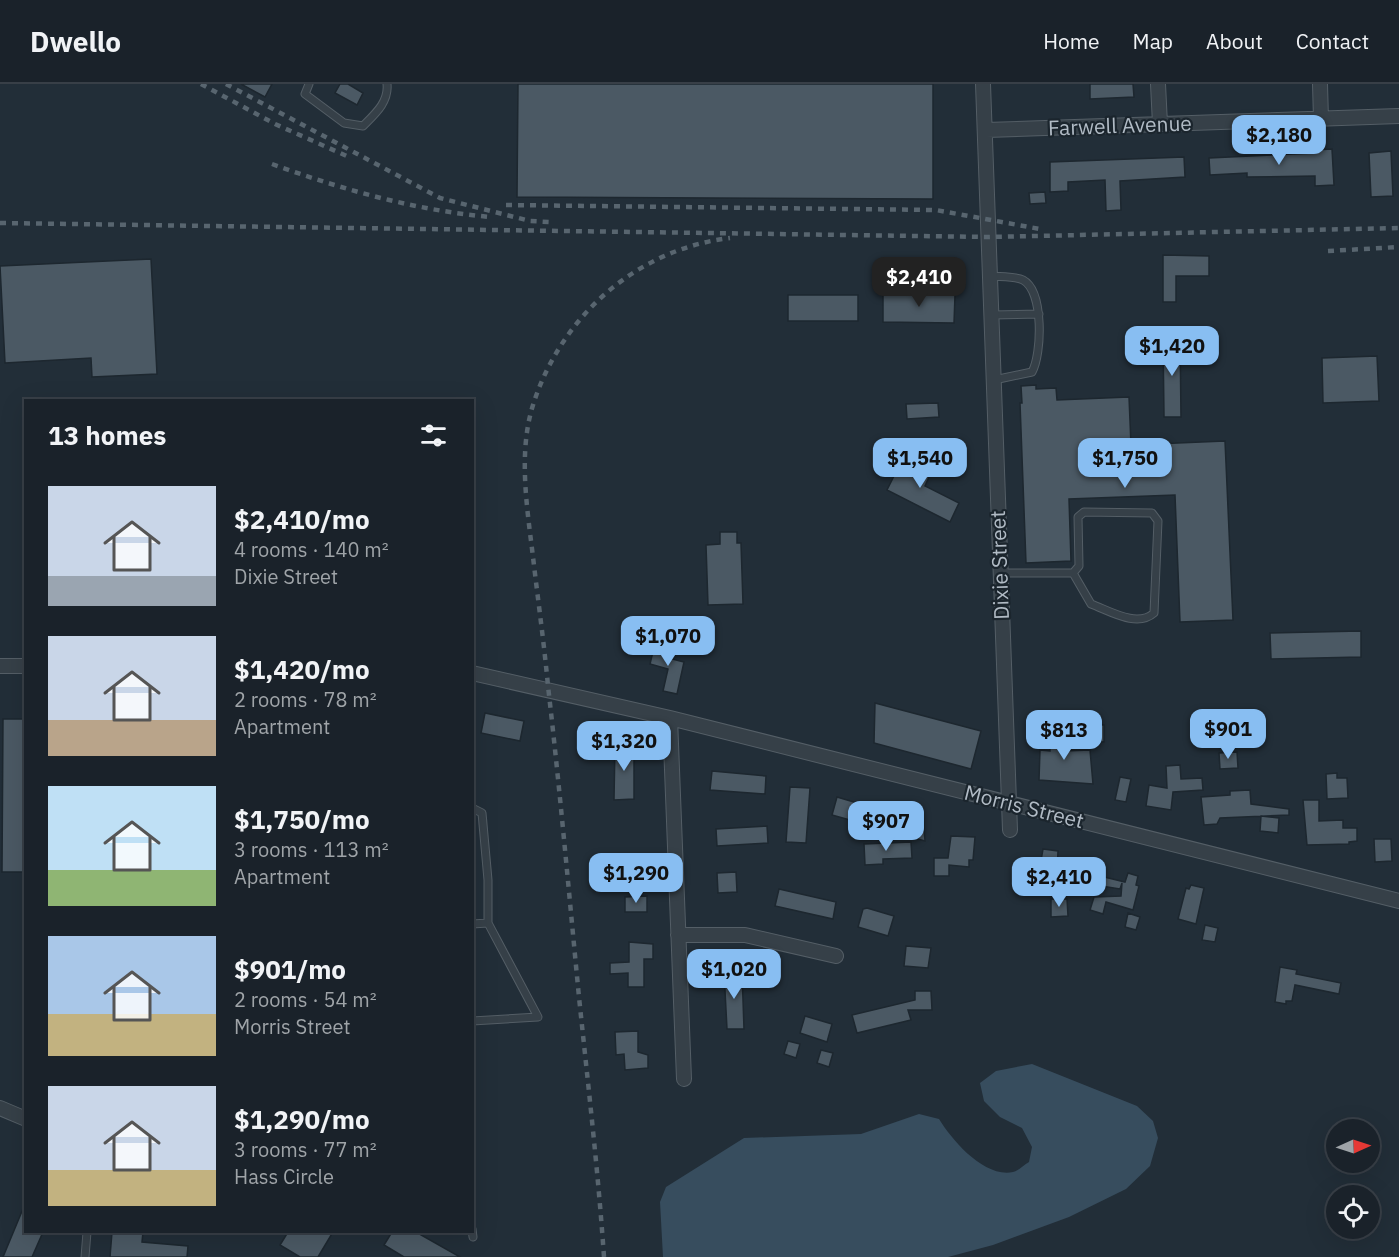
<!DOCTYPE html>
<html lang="en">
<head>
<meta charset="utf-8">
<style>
  :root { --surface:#1a222a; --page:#272f36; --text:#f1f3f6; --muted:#9fa4a8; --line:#383f47; --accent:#88bef2 }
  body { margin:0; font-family:"IBM Plex Sans",sans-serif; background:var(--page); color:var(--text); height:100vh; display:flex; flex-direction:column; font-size:22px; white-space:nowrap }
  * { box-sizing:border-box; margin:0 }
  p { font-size:20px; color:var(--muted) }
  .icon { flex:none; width:33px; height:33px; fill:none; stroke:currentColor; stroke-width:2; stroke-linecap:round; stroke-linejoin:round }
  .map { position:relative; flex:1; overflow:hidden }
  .drawer { position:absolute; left:24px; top:315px; width:450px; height:834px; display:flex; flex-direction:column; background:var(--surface); border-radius:0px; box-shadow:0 6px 24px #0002,0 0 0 2px var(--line) }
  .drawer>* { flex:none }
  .needle { width:39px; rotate:87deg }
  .tools { position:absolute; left:1326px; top:1035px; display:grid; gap:12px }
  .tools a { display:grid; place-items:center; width:54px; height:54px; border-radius:50%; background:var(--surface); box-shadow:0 6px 24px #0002,0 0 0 2px var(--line); font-size:30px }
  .price { position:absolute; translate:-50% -51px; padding:0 14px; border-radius:12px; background:var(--accent); color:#111; font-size:20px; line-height:39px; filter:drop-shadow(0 2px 3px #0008) }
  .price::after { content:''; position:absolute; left:50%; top:36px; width:18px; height:14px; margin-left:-9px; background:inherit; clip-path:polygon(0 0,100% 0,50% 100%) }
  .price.current { background:#222; color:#fff }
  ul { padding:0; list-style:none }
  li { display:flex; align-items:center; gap:18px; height:150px; padding:0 24px }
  li span { display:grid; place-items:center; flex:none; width:168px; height:120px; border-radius:0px; color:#555 }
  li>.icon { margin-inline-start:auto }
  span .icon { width:72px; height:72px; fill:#fffc; stroke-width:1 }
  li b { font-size:26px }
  h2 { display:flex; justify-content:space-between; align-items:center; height:72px; padding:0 24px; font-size:26px }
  header { display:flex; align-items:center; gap:36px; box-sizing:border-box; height:84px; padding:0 30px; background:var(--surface); border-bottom:2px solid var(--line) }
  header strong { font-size:28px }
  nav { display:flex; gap:33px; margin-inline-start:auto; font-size:21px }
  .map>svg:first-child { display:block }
</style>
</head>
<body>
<header>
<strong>Dwello</strong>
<nav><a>Home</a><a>Map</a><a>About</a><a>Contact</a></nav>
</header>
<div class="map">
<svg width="1399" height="1173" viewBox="0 0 1399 1173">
  <rect width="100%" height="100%" fill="#222e38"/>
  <path fill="#374d5e" d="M1032,980L1137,1022L1153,1037L1158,1054L1150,1082L1126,1105L1069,1133L993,1161L948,1173H663L660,1118L666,1103L744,1054L861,1050L919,1030L939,1035C952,1056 984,1094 1013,1088C1018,1087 1024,1081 1029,1078L1032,1063L1022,1044L1000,1033L984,1017L980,999L996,987Z"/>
  <path fill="#4b5964" stroke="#1d272f" stroke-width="1.5" d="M241,0H272L265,13Z
    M340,0H348L363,9L357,21L335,9Z
    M518,0H933V115L517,113Z
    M1090,0H1133L1134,13L1090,15Z
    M1332,65L1334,101L1315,102V92L1247,93V89L1210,91L1209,74L1313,69V66Z
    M1391,67L1393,112L1371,113L1369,69Z
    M1184,73L1185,93L1120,97L1121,126L1106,127L1105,96L1068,98V107L1050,108V78Z
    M1045,108L1046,119L1030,120L1029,109Z
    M1163,171L1209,172V192H1176V218H1163Z
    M151,175L157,290L92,293L91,274L5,279L0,182Z
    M883,210L955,211L954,239L883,238Z
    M788,211H858V237H788Z
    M1163,252H1180L1181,333H1164Z
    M1377,272L1379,317L1323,319L1322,274Z
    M1036,301V305L1056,304L1057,316L1129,313L1131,361L1225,357L1233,536L1180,538L1175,411L1069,415L1071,477L1026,479L1020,319H1022L1021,302Z
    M938,319L939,333L907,335L906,320Z
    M907,366L920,373L914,383L930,391L925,402L959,419L950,438L887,406Z
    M720,448H737V459H741L743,520L708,521L706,461L720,460Z
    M1361,547V573L1271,575L1270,549Z
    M655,559L674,564L672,575L684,578L677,610L663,607L668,585L650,580Z
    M875,619L981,647L971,685L874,659Z
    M485,629L524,637L520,657L481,649Z
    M3,635H26V788H2Z
    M1087,640L1104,641V658L1087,657Z
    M1063,641L1064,667L1090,666L1093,700L1039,696L1040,666L1050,667L1049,642Z
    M634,660V715L614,716L615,661Z
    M1237,668L1238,684L1220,685L1219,669Z
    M1180,681L1181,695L1202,694L1203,706L1173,708L1171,726L1146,722L1149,701L1167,704L1166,682Z
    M712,687L766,692L765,710L710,706Z
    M1337,689V694H1347L1348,714L1327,715L1326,690Z
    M1120,693L1131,695L1126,718L1115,716Z
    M790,703L810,704L806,759L786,758Z
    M1250,706L1251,720L1289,725V731L1220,734L1217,740L1204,741L1201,713L1230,711V707Z
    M837,713L874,724V720L891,721L892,731H923L925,757L832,731Z
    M1303,716H1319V737L1343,736V744H1357V757L1349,758V760L1307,761Z
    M1261,732L1279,734L1278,749L1260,747Z
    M767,742L768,759L717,762L716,745Z
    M951,752L975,753L973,776H969V783L949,781V792H934V774H948Z
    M1374,755H1391L1392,777L1375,778Z
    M911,758L912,774L883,775V780L865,781L864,760Z
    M1043,765L1058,767L1057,791H1054L1053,795L1043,794V789L1039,788Z
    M595,776H612L613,793L596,794Z
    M1088,779L1102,784L1100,792L1125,798L1128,789L1138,792L1136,801L1139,802L1133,826L1106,818L1103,830L1090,826L1094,813L1121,812L1122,799L1120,805L1082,799Z
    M736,788L737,808L718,809L717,789Z
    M1191,801L1204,804L1196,840L1178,835L1186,804L1189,805Z
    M779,805L836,818L833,835L775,822Z
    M647,812V828H625V813Z
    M1051,815H1067L1068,832L1051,833Z
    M867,824L894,832L888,852L858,843L863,825Z
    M1128,829L1140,833L1136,846L1125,843Z
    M1205,841L1218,844L1215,858L1202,856Z
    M629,858L653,860V875H644V903H628V889L610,890V879L629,878Z
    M906,862L931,864L928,884L904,882Z
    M1280,883L1297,886L1296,890L1341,899L1339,910L1295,901L1292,917H1286V920L1275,918Z
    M724,887H742L744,945H727Z
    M915,907H931L932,926H908L911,936L857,949L852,931L915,916Z
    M805,932L832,940L827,958L800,949Z
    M638,947V968L648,971V984L625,986L624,970L616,971L615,948Z
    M788,957L800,960L796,974L784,970Z
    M821,966L833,969L829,983L817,979Z
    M25,1120L26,1148H43L32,1173H3Z
    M112,1148H143L142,1158L188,1162L187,1173H110Z
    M288,1148H333L318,1173H300L280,1161Z
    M392,1148H416L460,1173H404L384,1161Z"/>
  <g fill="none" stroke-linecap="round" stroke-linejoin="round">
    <defs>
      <path id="service" d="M309,0L305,10L344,39L363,42C375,30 389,18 387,0
        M990,192C1000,193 1015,192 1023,196C1044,207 1042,270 1032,288L994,296
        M992,231L1039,230
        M1000,489H1073L1079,482L1078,433L1084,428L1152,429L1158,437L1154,529C1137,544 1110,527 1091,520L1073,489
        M472,724L482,729L488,796V839L472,840
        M472,937L538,933L488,839
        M472,1145L473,1153
        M85,1173L87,1148"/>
      <path id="minor" d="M983,0L1010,746
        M1158,0L1160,40
        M1320,0L1321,35
        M986,46L1399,32
        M0,582H26
        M472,589L670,634L1399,817
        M670,634L684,995
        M678,851H745L836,872
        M0,1024L26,1035"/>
    </defs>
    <use href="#service" stroke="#545e66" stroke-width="9"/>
    <use href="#minor" stroke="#545e66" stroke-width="16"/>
    <use href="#service" stroke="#364048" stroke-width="7"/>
    <use href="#minor" stroke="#364048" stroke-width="14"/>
    <path stroke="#58656f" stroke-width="4.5" stroke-dasharray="6 6" stroke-linecap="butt" d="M201,0L275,40L349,73
      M226,0L440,114L530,137L549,138
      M272,80C344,106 414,126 490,133
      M506,121L936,126L1040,145
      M0,139L989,153L1399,144
      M1328,167L1399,163
      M604,1173C598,1086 588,1000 579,913C569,810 560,706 548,602C544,559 538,516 533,473C527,423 518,369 533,321C561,232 637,165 730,154"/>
  </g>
  <g text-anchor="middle" stroke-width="4.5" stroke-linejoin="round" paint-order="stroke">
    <g font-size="21" fill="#b1bbc5" stroke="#1b252d">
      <text transform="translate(1120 42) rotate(-2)" y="7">Farwell Avenue</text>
      <text transform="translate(1000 481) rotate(-92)" y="7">Dixie Street</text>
      <text transform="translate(1024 723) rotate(14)" y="7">Morris Street</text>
    </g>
  </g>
</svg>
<div class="tools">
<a><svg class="needle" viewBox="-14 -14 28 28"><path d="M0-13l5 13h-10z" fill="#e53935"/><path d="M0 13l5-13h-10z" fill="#9fa4a8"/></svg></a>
<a><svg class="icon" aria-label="locate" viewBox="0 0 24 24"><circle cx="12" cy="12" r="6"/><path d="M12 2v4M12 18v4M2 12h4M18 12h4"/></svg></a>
</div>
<b class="price" style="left:1279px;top:82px">$2,180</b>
<b class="price current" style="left:919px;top:224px">$2,410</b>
<b class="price" style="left:1172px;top:293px">$1,420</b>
<b class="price" style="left:920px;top:405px">$1,540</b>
<b class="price" style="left:1125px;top:405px">$1,750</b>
<b class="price" style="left:668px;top:583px">$1,070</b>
<b class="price" style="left:1228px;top:676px">$901</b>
<b class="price" style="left:1064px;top:677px">$813</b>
<b class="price" style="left:624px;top:688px">$1,320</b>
<b class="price" style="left:886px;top:768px">$907</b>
<b class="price" style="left:636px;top:820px">$1,290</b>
<b class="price" style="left:1059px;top:824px">$2,410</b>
<b class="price" style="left:734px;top:916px">$1,020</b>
<section class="drawer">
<h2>13 homes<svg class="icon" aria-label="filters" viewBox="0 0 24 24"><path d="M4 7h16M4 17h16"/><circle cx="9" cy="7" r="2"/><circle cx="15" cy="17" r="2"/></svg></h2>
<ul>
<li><span style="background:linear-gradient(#c9d6e8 75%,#9aa5b1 0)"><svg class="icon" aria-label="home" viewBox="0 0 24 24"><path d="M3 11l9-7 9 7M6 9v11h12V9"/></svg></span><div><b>$2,410/mo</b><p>4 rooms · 140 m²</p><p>Dixie Street</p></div></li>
<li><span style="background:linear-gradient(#c9d6e8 70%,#b9a48a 0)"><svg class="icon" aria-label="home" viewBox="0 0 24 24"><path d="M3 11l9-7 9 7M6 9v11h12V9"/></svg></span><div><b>$1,420/mo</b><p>2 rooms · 78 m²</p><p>Apartment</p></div></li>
<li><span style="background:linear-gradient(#bfe0f5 70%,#8fb573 0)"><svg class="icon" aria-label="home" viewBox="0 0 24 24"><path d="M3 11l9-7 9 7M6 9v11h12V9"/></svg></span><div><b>$1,750/mo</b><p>3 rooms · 113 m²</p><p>Apartment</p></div></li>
<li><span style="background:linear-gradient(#a9c7e8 65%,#c2b280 0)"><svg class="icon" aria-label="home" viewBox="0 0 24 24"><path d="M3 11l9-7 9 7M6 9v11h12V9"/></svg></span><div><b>$901/mo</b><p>2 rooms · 54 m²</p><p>Morris Street</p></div></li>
<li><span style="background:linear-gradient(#c9d6e8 70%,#c2b280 0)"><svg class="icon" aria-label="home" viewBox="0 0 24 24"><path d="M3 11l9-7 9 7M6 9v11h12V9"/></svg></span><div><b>$1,290/mo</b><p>3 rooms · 77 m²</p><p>Hass Circle</p></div></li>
</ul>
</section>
</div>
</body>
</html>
